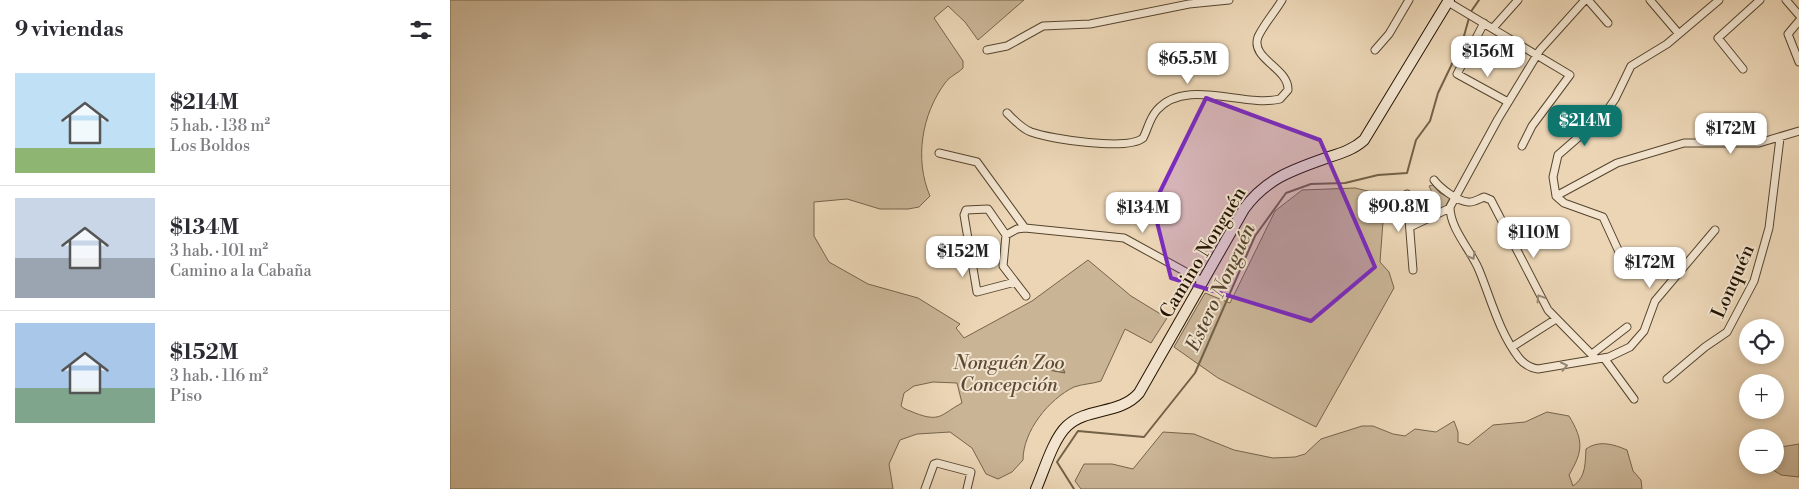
<!DOCTYPE html>
<html lang="es">
<head>
<meta charset="utf-8">
<style>
  :root { --surface:#fff; --page:#f2f2f3; --text:#2b2b33; --muted:#7c7c81; --line:#e1e1e2; --accent:#0f766e }
  body { margin:0; font-family:"Libre Bodoni",serif; background:var(--page); color:var(--text); height:100vh; display:flex; flex-direction:column; font-size:19px; white-space:nowrap }
  * { box-sizing:border-box; margin:0 }
  p { font-size:16px; color:var(--muted) }
  .icon { flex:none; width:28px; height:28px; fill:none; stroke:currentColor; stroke-width:2; stroke-linecap:round; stroke-linejoin:round }
  .map { position:relative; flex:1; overflow:hidden }
  .drawer { display:flex; flex-direction:column; background:var(--surface); width:450px }
  .drawer>* { flex:none }
  .tools { position:absolute; left:1289px; top:319px; display:grid; gap:10px }
  .tools a { display:grid; place-items:center; width:45px; height:45px; border-radius:50%; background:var(--surface); box-shadow:0 2px 8px #0003; font-size:25px }
  .price { position:absolute; translate:-50% -42px; padding:0 11px; border-radius:10px; background:#fff; color:#222; font-size:16px; line-height:32px; filter:drop-shadow(0 1px 2px #0008) }
  .price::after { content:''; position:absolute; left:50%; top:30px; width:15px; height:11px; margin-left:-8px; background:inherit; clip-path:polygon(0 0,100% 0,50% 100%) }
  .price.selected { background:var(--accent); color:#fff }
  ul { padding:0; list-style:none }
  li { display:flex; align-items:center; gap:15px; height:125px; padding:0 15px }
  li+li { border-top:1px solid var(--line) }
  li span { display:grid; place-items:center; flex:none; width:140px; height:100px; border-radius:0px; color:#555 }
  li>.icon { margin-inline-start:auto }
  span .icon { width:60px; height:60px; fill:#fffc; stroke-width:1 }
  li b { font-size:21px }
  h2 { display:flex; justify-content:space-between; align-items:center; height:60px; padding:0 15px; font-size:21px }
  main { display:flex; flex:1; min-height:0 }
  .map>svg:first-child { display:block }
</style>
</head>
<body>
<main>
<section class="drawer">
<h2>9 viviendas<svg class="icon" aria-label="filters" viewBox="0 0 24 24"><path d="M4 7h16M4 17h16"/><circle cx="9" cy="7" r="2"/><circle cx="15" cy="17" r="2"/></svg></h2>
<ul>
<li><span style="background:linear-gradient(#bfe0f5 75%,#8fb573 0)"><svg class="icon" aria-label="home" viewBox="0 0 24 24"><path d="M3 11l9-7 9 7M6 9v11h12V9"/></svg></span><div><b>$214M</b><p>5 hab. · 138 m²</p><p>Los Boldos</p></div></li>
<li><span style="background:linear-gradient(#c9d6e8 60%,#9aa5b1 0)"><svg class="icon" aria-label="home" viewBox="0 0 24 24"><path d="M3 11l9-7 9 7M6 9v11h12V9"/></svg></span><div><b>$134M</b><p>3 hab. · 101 m²</p><p>Camino a la Cabaña</p></div></li>
<li><span style="background:linear-gradient(#a9c7e8 65%,#7fa58c 0)"><svg class="icon" aria-label="home" viewBox="0 0 24 24"><path d="M3 11l9-7 9 7M6 9v11h12V9"/></svg></span><div><b>$152M</b><p>3 hab. · 116 m²</p><p>Piso</p></div></li>
</ul>
</section>
<div class="map">
<svg width="1349" height="489" viewBox="0 0 1349 489">
  <rect width="100%" height="100%" fill="#ebd5b5"/>
  <filter id="stains"><feTurbulence type="fractalNoise" baseFrequency=".004" numOctaves="4"/><feColorMatrix values="0 0 0 0 .2 0 0 0 0 .09 0 0 0 0 .02 0 0 0 .5 -.17"/></filter>
  <radialGradient id="worn" r=".72"><stop offset=".6" stop-color="#630" stop-opacity="0"/><stop offset="1" stop-color="#630" stop-opacity=".3"/></radialGradient>
  <path fill="#c9b496" stroke="#76644b" fill-rule="evenodd" d="M0,0H574L528,40L515,22L498,6L484,18L513,61V68C507,74 500,76 495,83C472,114 464,159 480,196L469,207L458,209H430L397,199L364,202V236L379,262L418,284L468,298L510,324L506,328L514,338L582,301L638,260L681,296L717,318L701,343L675,329L651,381C642,384 632,384 624,387C599,399 573,431 573,460L562,472L548,479L536,474L522,448L500,432L467,434L450,440L439,464L443,489H0ZM483,382L507,383L512,403C491,414 491,423 465,413C459,410 455,410 451,406L454,393L464,386Z
    M983,185L990,193L1000,198L995,207L990,209L979,186Z
    M905,188L935,195L930,262L939,272L944,288L866,427L768,378L724,347L755,293L780,303L825,211L852,190Z
    M1097,412L1119,416C1134,441 1133,451 1119,475L1123,486C1136,477 1135,464 1136,449C1149,440 1163,444 1177,450L1183,471L1191,480L1192,489H631L625,481L634,464H662L683,469L713,432L744,434L784,450L823,458L845,457L855,454L871,439L912,426H923L943,434L955,436L965,429L986,432L1004,421L1008,432V442L1018,445L1043,425L1075,422Z
    M1349,444V477L1331,475L1317,466L1325,465V448Z"/>
  <path fill="#a79377" stroke="#726047" d="M602,363L613,368L615,373L598,370L596,366Z"/>
  <g fill="none" stroke-linecap="round" stroke-linejoin="round">
    <path stroke="#726047" stroke-width="2" d="M1020,13L1029,0
      M624,489L607,462L628,431L694,437L745,373L805,236L836,193L861,184L895,183L928,175L957,173L966,140L980,121L988,93L1012,43L1019,18"/>
    <defs>
      <path id="street" d="M1135,0L1090,50L1048,119L1000,207C1000,229 1021,250 1029,270C1041,299 1049,332 1069,358C1074,364 1080,368 1088,369L1159,357L1180,347L1194,331L1205,301L1265,230
        M1138,0L1158,23
        M1200,0L1229,34
        M1336,0L1349,15
        M998,2L1120,75L1082,126L1072,146
        M1349,21L1338,34L1349,62
        M1034,23L1007,74L1058,102
        M1043,28L1068,0
        M537,50L557,46L593,26L640,24L739,4L779,0
        M925,50L939,34L959,0
        M1293,69L1268,38L1310,0
        M557,113C564,120 571,128 581,132C601,139 677,151 693,138C698,129 699,119 707,110C736,77 794,108 830,99L838,90C839,68 800,59 808,37C814,24 825,12 832,0
        M489,153L527,162L575,228
        M984,180C990,188 1007,201 1018,202C1023,203 1029,199 1034,197L1041,200L1098,310L1146,359
        M957,194L963,270
        M1106,196L1167,163L1234,143H1309L1349,131
        M960,227L1000,208
        M556,235L567,229L575,228L674,238L754,282
        M1230,270L1199,256H1181L1169,252L1153,217L1114,203L1106,196L1103,177L1108,155L1154,115L1165,99L1181,66L1217,44L1269,0
        M565,282L527,292L514,215L516,210L538,209L556,235L553,266L576,296
        M1062,347L1106,319
        M1142,354L1177,327
        M1154,358L1184,399
        M1217,379L1255,347L1277,332L1304,281L1319,228L1330,138
        M475,489L484,464L487,463L521,472L517,489"/>
      <path id="secondary" d="M586,489C594,471 603,439 617,426C637,407 670,415 689,393L794,209C816,178 845,169 879,157C892,153 904,149 914,140L999,0"/>
    </defs>
    <use href="#street" stroke="#55442d" stroke-width="9"/>
    <use href="#secondary" stroke="#231300" stroke-width="12"/>
    <use href="#street" stroke="#f2e4cf" stroke-width="7"/>
    <use href="#secondary" stroke="#f2e4cf" stroke-width="10"/>
  </g>
  <defs><path id="oneway-chevron" d="M-2-3.5L2.5 0L-2 3.5" fill="none" stroke-width="1.6" stroke-linecap="round" stroke-linejoin="round" transform="scale(1.25)"/></defs>
  <g stroke="#958672">
    <use href="#oneway-chevron" transform="translate(1022 256) rotate(61)"/>
    <use href="#oneway-chevron" transform="translate(1090 298) rotate(-121)"/>
    <use href="#oneway-chevron" transform="translate(1114 366) rotate(-12)"/>
  </g>
  <path fill="#7b2cbf" fill-opacity="0.2" stroke="#7b2cbf" stroke-width="4" stroke-linejoin="round" d="M756,98L870,140L925,267L861,321L721,278L703,206Z"/>
  <g text-anchor="middle" stroke-width="4" stroke-linejoin="round" paint-order="stroke">
    <g font-size="19" fill="#231300" stroke="#f2e4cf">
      <text transform="translate(752 252) rotate(-59)" y="7">Camino Nonguén</text>
      <text transform="translate(1282 281) rotate(-66)" y="7">Lonquén</text>
    </g>
    <g font-size="19" font-style="italic" fill="#5d4b34" stroke="#f2e4cf">
      <text x="559" y="369">Nonguén Zoo<tspan x="559" dy="22">Concepción</tspan></text>
    </g>
    <g font-size="20" font-style="italic" fill="#584630" stroke="#f2e4cf">
      <text transform="translate(770 287) rotate(-65)" y="7">Estero Nonguén</text>
    </g>
  </g>
  <rect width="100%" height="100%" filter="url(#stains)"/>
  <rect width="100%" height="100%" fill="url(#worn)"/>
</svg>
<div class="tools">
<a><svg class="icon" aria-label="locate" viewBox="0 0 24 24"><circle cx="12" cy="12" r="6"/><path d="M12 2v4M12 18v4M2 12h4M18 12h4"/></svg></a>
<a>+</a>
<a>−</a>
</div>
<b class="price" style="left:1038px;top:78px">$156M</b>
<b class="price" style="left:738px;top:85px">$65.5M</b>
<b class="price selected" style="left:1135px;top:147px">$214M</b>
<b class="price" style="left:1281px;top:155px">$172M</b>
<b class="price" style="left:949px;top:233px">$90.8M</b>
<b class="price" style="left:693px;top:234px">$134M</b>
<b class="price" style="left:1084px;top:259px">$110M</b>
<b class="price" style="left:513px;top:278px">$152M</b>
<b class="price" style="left:1200px;top:289px">$172M</b>
</div>
</main>
</body>
</html>
